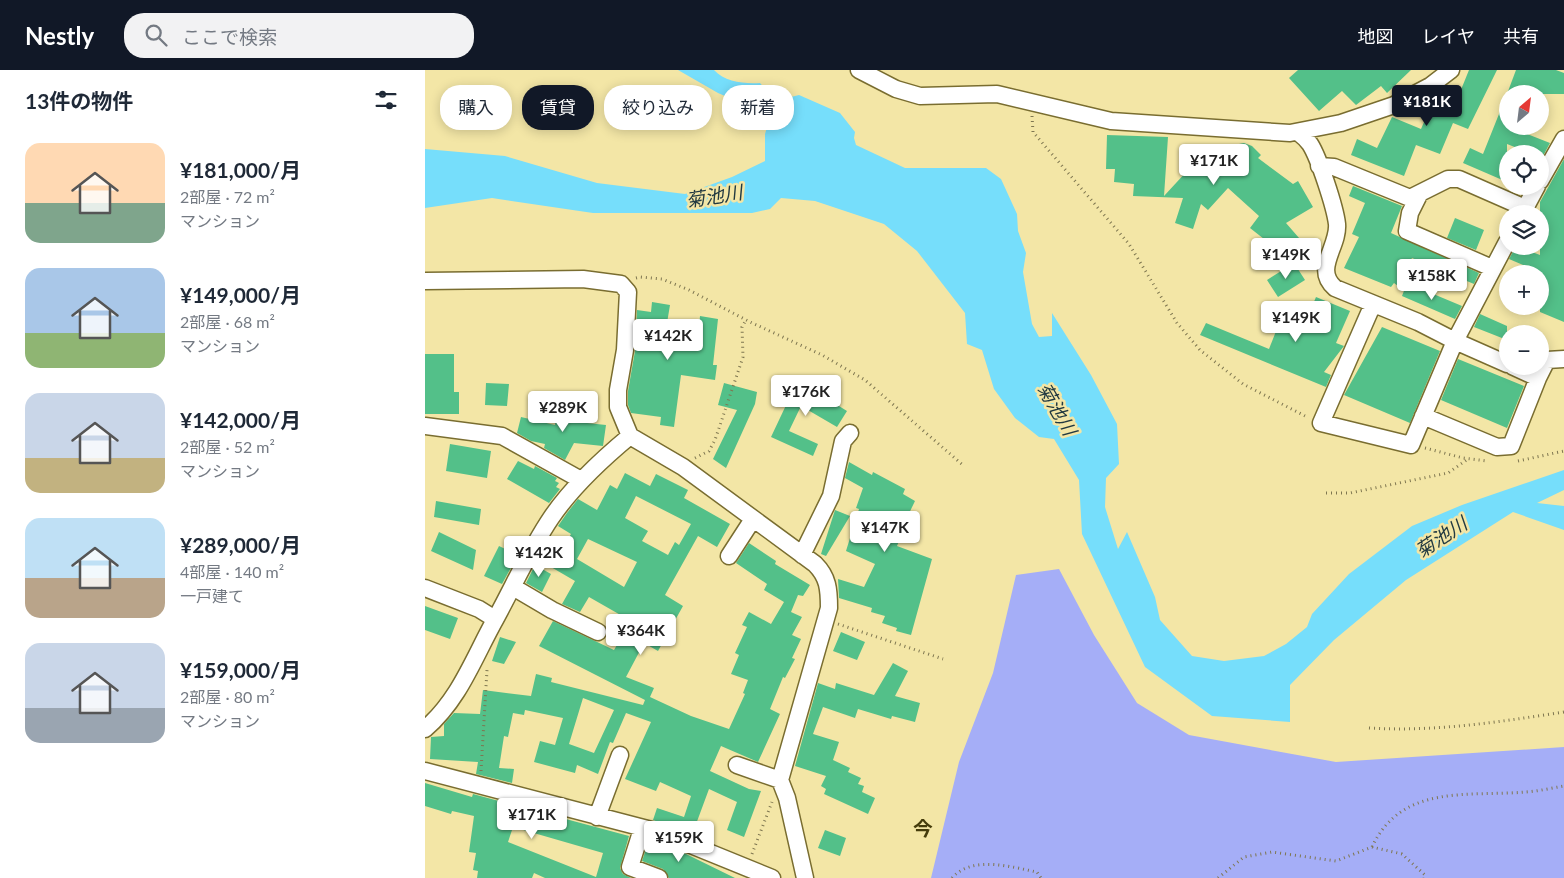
<!DOCTYPE html>
<html lang="ja">
<head>
<meta charset="utf-8">
<style>
  :root { --surface:#fff; --page:#f2f2f3; --text:#1f2937; --muted:#747a83; --accent:#111827 }
  body { margin:0; font-family:Lato,"Noto Sans JP",sans-serif; background:var(--page); color:var(--text); height:100vh; display:flex; flex-direction:column; font-size:19px; white-space:nowrap }
  * { box-sizing:border-box; margin:0 }
  p { font-size:16px; color:var(--muted) }
  .icon { flex:none; width:28px; height:28px; fill:none; stroke:currentColor; stroke-width:2; stroke-linecap:round; stroke-linejoin:round }
  .map { position:relative; flex:1; overflow:hidden }
  .side { display:flex; flex-direction:column; background:var(--surface); width:425px }
  .side>* { flex:none }
  .hud { position:absolute; left:15px; top:15px; width:475px; height:45px; display:flex; gap:10px }
  .needle { width:32px; rotate:28deg }
  .controls { position:absolute; left:1074px; top:15px; display:grid; gap:10px }
  .controls a { display:grid; place-items:center; width:50px; height:50px; border-radius:50%; background:var(--surface); box-shadow:0 2px 12px #0003; font-size:25px }
  .price { position:absolute; translate:-50% -42px; padding:0 11px; border-radius:5px; background:#fff; color:#222; font-size:16px; line-height:32px; filter:drop-shadow(0 1px 2px #0008) }
  .price::after { content:''; position:absolute; left:50%; top:30px; width:15px; height:11px; margin-left:-8px; background:inherit; clip-path:polygon(0 0,100% 0,50% 100%) }
  .price.selected { background:var(--accent); color:#fff }
  ul { padding:0; list-style:none }
  li { display:flex; align-items:center; gap:15px; height:125px; padding:0 25px }
  li span { display:grid; place-items:center; flex:none; width:140px; height:100px; border-radius:15px; color:#555 }
  li>.icon { margin-inline-start:auto }
  span .icon { width:60px; height:60px; fill:#fffc; stroke-width:1 }
  li b { font-size:21px }
  h2 { display:flex; justify-content:space-between; align-items:center; height:60px; padding:0 25px; font-size:21px }
  .tag { padding:0 18px; border-radius:20px; background:var(--surface); box-shadow:0 2px 12px #0003; font-size:18px; line-height:45px }
  .tag.selected { background:var(--accent); color:#fff }
  header { display:flex; align-items:center; gap:30px; box-sizing:border-box; height:70px; padding:0 25px; background:var(--accent); color:#fff }
  header strong { font-size:24px }
  nav { display:flex; gap:28px; margin-inline-start:auto; font-size:18px }
  .search { width:350px; height:45px; background:var(--page); display:flex; align-items:center; gap:12px; box-sizing:border-box; padding:0 18px; border-radius:20px; color:var(--muted); font-size:19px }
  main { display:flex; flex:1; min-height:0 }
  .map>svg:first-child { display:block }
</style>
</head>
<body>
<header>
<strong>Nestly</strong>
<div class="search"><svg class="icon" aria-label="search" viewBox="0 0 24 24"><circle cx="10" cy="10" r="6"/><path d="M15 15l6 6"/></svg>ここで検索</div>
<nav><a>地図</a><a>レイヤ</a><a>共有</a></nav>
</header>
<main>
<section class="side">
<h2>13件の物件<svg class="icon" aria-label="filters" viewBox="0 0 24 24"><path d="M4 7h16M4 17h16"/><circle cx="9" cy="7" r="2"/><circle cx="15" cy="17" r="2"/></svg></h2>
<ul>
<li><span style="background:linear-gradient(#ffd9b3 60%,#7fa58c 0)"><svg class="icon" aria-label="home" viewBox="0 0 24 24"><path d="M3 11l9-7 9 7M6 9v11h12V9"/></svg></span><div><b>¥181,000/月</b><p>2部屋 · 72 m²</p><p>マンション</p></div></li>
<li><span style="background:linear-gradient(#a9c7e8 65%,#8fb573 0)"><svg class="icon" aria-label="home" viewBox="0 0 24 24"><path d="M3 11l9-7 9 7M6 9v11h12V9"/></svg></span><div><b>¥149,000/月</b><p>2部屋 · 68 m²</p><p>マンション</p></div></li>
<li><span style="background:linear-gradient(#c9d6e8 65%,#c2b280 0)"><svg class="icon" aria-label="home" viewBox="0 0 24 24"><path d="M3 11l9-7 9 7M6 9v11h12V9"/></svg></span><div><b>¥142,000/月</b><p>2部屋 · 52 m²</p><p>マンション</p></div></li>
<li><span style="background:linear-gradient(#bfe0f5 60%,#b9a48a 0)"><svg class="icon" aria-label="home" viewBox="0 0 24 24"><path d="M3 11l9-7 9 7M6 9v11h12V9"/></svg></span><div><b>¥289,000/月</b><p>4部屋 · 140 m²</p><p>一戸建て</p></div></li>
<li><span style="background:linear-gradient(#c9d6e8 65%,#9aa5b1 0)"><svg class="icon" aria-label="home" viewBox="0 0 24 24"><path d="M3 11l9-7 9 7M6 9v11h12V9"/></svg></span><div><b>¥159,000/月</b><p>2部屋 · 80 m²</p><p>マンション</p></div></li>
</ul>
</section>
<div class="map">
<svg width="1139" height="808" viewBox="0 0 1139 808">
  <rect width="100%" height="100%" fill="#f3e6a6"/>
  <path fill="#a5aef7" d="M634,499L669,565L712,633L764,665L911,692L1139,677V808H506L534,692L568,603L591,505Z"/>
  <path fill="#76defb" d="M253,0H289C300,12 319,14 335,13L344,23L358,29L374,25L415,43L430,62L429,68L431,75L480,98H561L576,109L592,144L593,161L601,183L598,202L607,254L614,267L627,266V243L666,305L692,354L694,394L681,408L680,437L693,479L702,462L730,527L735,550L767,586L799,591L839,586L861,574L882,557L887,544L924,504L987,456L1037,435L1139,400V420L1112,433L1139,436V460L1088,442L981,510L909,570L865,615V652L787,646L720,597L657,464L654,410L629,369L614,367L590,348L569,319L557,280L542,274L540,243L492,181L459,154L390,131L356,128L345,139L327,143H168L67,128L0,138V79L80,86L172,113L260,124L307,107L340,91V64L343,54L321,35L293,23Z"/>
  <path fill="#53c089" fill-rule="evenodd" d="M873,0H986L962,23L956,16L931,35L917,21L894,41L864,8Z
    M1044,0H1072L1043,59L1028,53L1015,84L991,75L979,106L926,85L932,69L952,78L967,47L996,59L1009,29L1029,37Z
    M1091,0H1131L1139,3V24H1082Z
    M1082,24V56L1125,73L1117,88L1115,84H1107L1082,74V112L1038,93L1045,78L1058,84Z
    M682,65L743,67L739,126L775,87L783,95L792,83L799,85L809,75L819,73L827,76L836,85L833,88L868,114L873,111L888,137L861,153L881,176L859,193L839,169L825,158L834,146L803,118L783,140L776,134L768,159L750,153L758,128L708,126L709,114L689,112L690,99H681Z
    M1139,89V252L1115,242V202L1084,189L1091,176L1115,185V132Z
    M928,116L977,136L966,163L1054,203L1049,214L987,188L973,216L969,213L966,217L919,198L934,167L927,164L940,133L924,126Z
    M1030,148L1059,160L1051,180L1022,168Z
    M869,193L880,210L853,227L842,210Z
    M982,213L1037,236L1030,249L977,226Z
    M891,227L925,241L911,273L919,276L899,302L906,305L901,317L775,265L781,253L844,279L855,251L877,260Z
    M227,232L245,235L242,253L274,256L275,246L293,249L288,295H292L290,310L256,305L249,357L235,355L236,347L206,343L203,335V321L210,281L212,240L226,242Z
    M1055,244L1082,256V270L1049,257Z
    M957,257L1015,281L985,353L919,325Z
    M0,284H29V322H34V344H0Z
    M1033,289L1099,316L1082,358L1016,330Z
    M61,313L84,314L82,336L60,335Z
    M299,313L332,322L330,334L301,398L288,389L312,340L293,335Z
    M371,314L387,322L388,320L422,341L412,357L376,336L364,361L393,374L388,386L346,367Z
    M132,341L163,345L162,353L181,355L178,376L149,373L140,390L119,378L120,374L106,371L92,363L96,347L130,355Z
    M25,374L66,381L62,408L21,401Z
    M93,391L109,399L110,396L132,408L130,411L134,413L131,417L135,419L124,433L82,409Z
    M424,392L447,405L448,402L480,419L478,424L490,431L477,458L479,459L472,476L507,489L486,565L471,561L472,558L457,553L460,546L446,542L447,538L414,528L413,509L439,517L450,494L421,481L434,439L431,438L438,418L420,408Z
    M200,403L225,416L231,404L263,420L259,428L305,454L292,477L273,466L240,525L258,536L233,581L219,573L201,607L229,618L225,627L266,646L304,659L320,624L318,623L323,610L306,604L314,585L310,583L322,557L317,555L324,542L346,554L359,532L339,520L342,514L311,493L324,473L351,491L350,494L385,515L378,526L373,525L366,542L377,547L367,565L376,569L367,588L370,589L360,608L358,607L345,639L355,644L333,692L296,676L285,701L324,719L336,721L319,767L302,760L312,732L284,719L267,765L228,750L232,738L259,747L266,726L235,712L231,721L200,709L226,652L201,643L188,673L185,672L173,704L152,695L150,703L109,692L115,671L130,675L138,648L100,640L99,645L88,643L83,667L79,666L74,698L89,699L87,713L51,704L53,692L5,689L6,667L19,666V654L29,643L55,644L58,620L106,626L111,604L127,608L126,612L218,635L220,630L114,576L128,551L189,580L206,551L164,527L155,542L137,534L150,511L126,497L146,464L133,456L142,443L153,429L172,440L185,415L192,419ZM211,426L266,454L254,475L250,472L243,485L217,471L223,461L200,448ZM163,469L212,492L199,517L152,489ZM158,628L189,640L169,683L144,674Z
    M11,431L56,439L54,455L9,447Z
    M410,440L425,446L401,486L396,484Z
    M14,462L51,480L48,500L6,481Z
    M74,476L93,485L77,514L59,506Z
    M110,495L126,504L117,522L101,513Z
    M0,536L33,548L25,569L0,560Z
    M416,562L440,572L432,590L408,581Z
    M75,567L91,572L79,594L67,591Z
    M468,593L483,601L470,626L495,633L490,652L467,646L466,649L433,639L430,648L398,637L388,664L414,672L408,690L425,698L423,702L436,708L433,714L439,716L437,722L450,728L443,744L399,724L401,719L396,716L401,706L370,696L393,613L410,619L411,613L449,625Z
    M0,713L47,727L48,724L204,766L195,798L198,804L206,808H120L109,803L107,808H52L53,801L48,800L51,783L44,782L49,746L27,741L26,744L0,736ZM88,757L178,783L171,807L83,772Z
    M400,760L421,768L415,786L393,778Z
    M224,770L261,784L310,808H244L238,799L217,791Z"/>
  <g fill="none" stroke-linecap="round" stroke-linejoin="round">
    <defs>
      <path id="street" d="M434,0L471,19L495,26L572,24L686,51L865,63L916,53L969,35L1005,16L1026,0
        M874,63C878,66 882,70 885,74C894,88 910,137 912,154C914,177 888,199 910,218L993,252L1030,271L1082,172
        M894,96L909,97L985,128L1023,109H1034L1100,138
        M1115,111L1139,69
        M995,123L985,143L982,161L1067,198
        M1097,144L1112,116
        M0,211L158,209L196,214L203,222L200,280L193,320V337L205,366L258,397L390,494C403,507 404,519 404,538L355,710L362,728L380,808
        M948,234L896,353L986,375L1030,271L1082,294
        M1087,296L1113,308L1122,290L1139,289
        M998,346L1072,377L1086,376L1113,308
        M0,356L77,366L156,410
        M377,485L406,426L418,371L425,363
        M304,486L328,449
        M88,517L127,540L173,562
        M0,518L54,539L70,549
        M0,659C35,629 49,587 71,548C89,515 105,479 126,448C147,417 176,390 205,366
        M312,695L355,710
        M0,701L234,762L347,808
        M172,747L195,685
        M217,759L205,797L234,808"/>
    </defs>
    <use href="#street" stroke="#796d30" stroke-width="19"/>
    <path stroke="#7e7650" stroke-width="3" stroke-dasharray="1 4" stroke-linecap="butt" d="M607,46L608,62L704,174L752,253L775,280L818,314L882,347
      M211,208L215,207L237,209L264,220L325,252L397,285L440,310L539,396
      M1000,378L1038,388L1062,391
      M270,388L284,381L290,370L318,287L317,257L321,250
      M1093,391L1139,381
      M901,423H925L1023,403L1043,389
      M413,554L518,589
      M944,658C1011,662 1073,652 1139,642
      M56,701L62,600
      M947,777C977,713 1043,727 1101,722C1114,721 1127,718 1139,716
      M327,784L347,732
      M527,808C547,785 586,797 612,802L616,808
      M793,808L819,787L847,782L911,791L947,777L977,784L1000,805L999,808"/>
    <use href="#street" stroke="#fff" stroke-width="16"/>
  </g>
  <g text-anchor="middle" stroke-width="5" stroke-linejoin="round" paint-order="stroke">
    <g font-size="19" font-style="italic" fill="#223a41" stroke="#f3e6a6">
      <text transform="translate(289 126) rotate(-9)" y="7">菊池川</text>
      <text transform="translate(632 339) rotate(60)" y="7">菊池川</text>
      <text transform="translate(1016 467) rotate(-33)" y="7">菊池川</text>
    </g>
    <g font-size="20" font-weight="bold" fill="#453c0b" stroke="#f3e6a6">
      <text x="498" y="766">今</text>
    </g>
  </g>
</svg>
<div class="controls">
<a><svg class="needle" viewBox="-14 -14 28 28"><path d="M0-13l5 13h-10z" fill="#e53935"/><path d="M0 13l5-13h-10z" fill="#747a83"/></svg></a>
<a><svg class="icon" aria-label="locate" viewBox="0 0 24 24"><circle cx="12" cy="12" r="6"/><path d="M12 2v4M12 18v4M2 12h4M18 12h4"/></svg></a>
<a><svg class="icon" aria-label="layers" viewBox="0 0 24 24"><path d="M12 4l9 5-9 5-9-5zM3 14l9 5 9-5"/></svg></a>
<a>+</a>
<a>−</a>
</div>
<b class="price selected" style="left:1002px;top:57px">¥181K</b>
<b class="price" style="left:789px;top:116px">¥171K</b>
<b class="price" style="left:861px;top:210px">¥149K</b>
<b class="price" style="left:1007px;top:231px">¥158K</b>
<b class="price" style="left:871px;top:273px">¥149K</b>
<b class="price" style="left:243px;top:291px">¥142K</b>
<b class="price" style="left:381px;top:347px">¥176K</b>
<b class="price" style="left:138px;top:363px">¥289K</b>
<b class="price" style="left:460px;top:483px">¥147K</b>
<b class="price" style="left:114px;top:508px">¥142K</b>
<b class="price" style="left:216px;top:586px">¥364K</b>
<b class="price" style="left:107px;top:770px">¥171K</b>
<b class="price" style="left:254px;top:793px">¥159K</b>
<div class="hud">
<a class="tag">購入</a>
<a class="tag selected">賃貸</a>
<a class="tag">絞り込み</a>
<a class="tag">新着</a>
</div>
</div>
</main>
</body>
</html>
